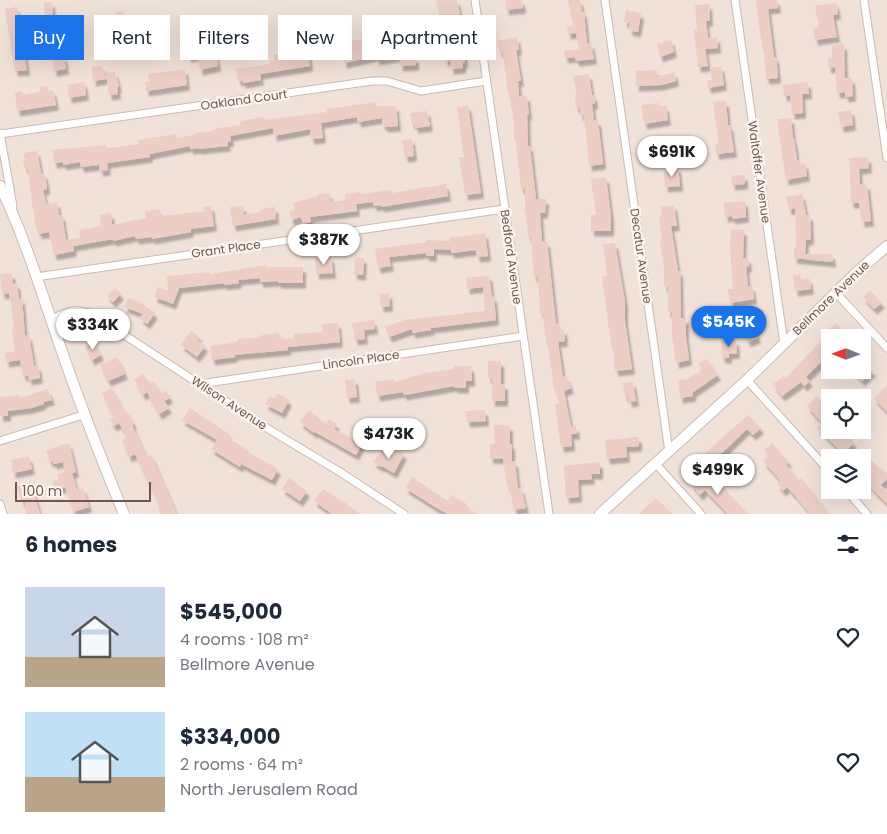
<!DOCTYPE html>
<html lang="en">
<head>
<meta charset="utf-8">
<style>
  :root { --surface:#fff; --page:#f6f6f7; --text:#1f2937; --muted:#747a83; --accent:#1a73e8 }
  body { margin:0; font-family:Poppins,sans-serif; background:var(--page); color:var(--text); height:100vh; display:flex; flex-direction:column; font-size:19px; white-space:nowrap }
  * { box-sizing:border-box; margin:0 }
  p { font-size:16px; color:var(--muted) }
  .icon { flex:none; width:28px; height:28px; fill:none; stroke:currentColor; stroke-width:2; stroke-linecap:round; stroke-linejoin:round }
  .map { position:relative; height:514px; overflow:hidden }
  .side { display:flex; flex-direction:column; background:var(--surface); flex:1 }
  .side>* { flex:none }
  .banner { position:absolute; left:15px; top:15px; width:500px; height:45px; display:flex; gap:10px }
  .needle { width:32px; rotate:271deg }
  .tools { position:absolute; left:821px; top:329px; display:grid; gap:10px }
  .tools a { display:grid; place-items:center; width:50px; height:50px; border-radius:0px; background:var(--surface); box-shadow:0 5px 20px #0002; font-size:25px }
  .scale { position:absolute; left:15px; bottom:12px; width:136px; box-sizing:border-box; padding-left:5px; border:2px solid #715750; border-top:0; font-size:14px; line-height:18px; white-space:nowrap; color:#715750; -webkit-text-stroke:4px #fdf6f0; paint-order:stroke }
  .price { position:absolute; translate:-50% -42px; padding:0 11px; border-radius:18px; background:#fff; color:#222; font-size:16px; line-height:32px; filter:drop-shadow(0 1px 2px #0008) }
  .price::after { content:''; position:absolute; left:50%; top:30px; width:15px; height:11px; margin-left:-8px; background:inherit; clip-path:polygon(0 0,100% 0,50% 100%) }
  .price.current { background:var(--accent); color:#fff }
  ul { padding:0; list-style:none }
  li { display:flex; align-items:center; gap:15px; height:125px; padding:0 25px }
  li span { display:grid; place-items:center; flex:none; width:140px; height:100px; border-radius:0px; color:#555 }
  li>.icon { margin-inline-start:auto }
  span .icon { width:60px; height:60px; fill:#fffc; stroke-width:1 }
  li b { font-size:21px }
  h2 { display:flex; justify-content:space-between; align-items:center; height:60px; padding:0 25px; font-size:21px }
  .tag { padding:0 18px; border-radius:0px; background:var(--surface); box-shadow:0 5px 20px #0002; font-size:18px; line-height:45px }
  .tag.current { background:var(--accent); color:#fff }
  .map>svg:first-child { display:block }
</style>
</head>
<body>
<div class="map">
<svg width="887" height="514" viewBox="0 0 887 514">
  <defs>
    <filter id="shadow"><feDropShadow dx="3" dy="5.5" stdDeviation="1" flood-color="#0004"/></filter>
  </defs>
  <rect width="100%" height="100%" fill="#faf1ea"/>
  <path fill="#f1e2d9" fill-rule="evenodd" d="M0,0H887V514H0ZM830,338H862V370H830ZM830,398H862V430H830ZM830,458H862V490H830Z"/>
  <path fill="#eccec5" filter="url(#shadow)" d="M436,0H457L460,15L455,16L462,51H464L465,63H463V68L451,69L450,61H445L443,39L447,38L445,23L441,24Z
    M505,0H522L523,8L506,10Z
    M568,0H580L582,12H584L587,44L591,43L594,59L576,61L575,57L565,58L564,51L579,49L576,33L568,34L567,27L573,26Z
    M756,0H777L778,8L768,9L774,57H776L778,78L766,79L764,47L762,48Z
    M52,2L53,14L45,15L44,3Z
    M836,3L838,14L833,15L837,37L815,40L813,28L819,27L815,6Z
    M709,4L710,21H706L708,38L717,37L718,48L705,49L708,66L698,67L694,30L697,29L695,5Z
    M17,7L27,70L15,71L5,9Z
    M626,10L641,13L638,32L629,30L630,23L624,22Z
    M123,11L127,36L120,37L116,12Z
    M258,26L260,41L248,43L246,27Z
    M517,37L519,50H516L521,81H518L519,96H527L529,115H527L528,146H530L536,199H546L545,213H540L542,242L547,241L556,324L558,323L559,330L564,329L565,341L558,342L563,377L566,376L571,388L564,391L571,427L576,426L577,434H571L572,446L561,447L555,404H560L552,382L553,381L548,344H546L543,313L540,314L538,276L534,277L531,237L528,238L526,213H525V189H521L516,140H514L513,108H511L510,94H508L503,53H500L497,41Z
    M369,38L370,39L388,38L390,46L411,45L412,57H416V65L400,66V56L377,60L376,56L344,63L342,51H343L342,44H344L343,42Z
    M671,40L674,52L660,57L657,44Z
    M307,41L310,66L260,74L261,80L243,83L242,80L238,81L236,69L270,64V61H274L273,55L294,53L293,42Z
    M844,44L845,78H852L853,96L845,97V92L837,93L835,67L828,68V58H832V45Z
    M198,46L200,55L188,57L187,47Z
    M216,54L218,66L200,70L198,58Z
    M64,56L66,69L54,71L52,58Z
    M102,66L106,79L93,81L92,67Z
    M721,66L724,85L708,88L707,81L712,80L710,68Z
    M185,69L187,85L146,91L145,82L149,81L148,74Z
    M657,70V77L674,72L676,81L661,85L636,86V71Z
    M115,72L119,87H117L118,94L109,95L106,73Z
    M589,74L592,96L594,95L595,104H592L594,120H598L603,164L589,166L584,115H580V108H576L575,97H577L573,76Z
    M84,82L86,95L69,98L67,85Z
    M808,82L809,94H802L803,113L792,114L790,95L784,96L783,85Z
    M47,86L48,91L53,90L56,105L17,111L15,93L22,91L23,95L40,92V87Z
    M726,101L728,125H730L734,152L716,154L715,144H719L713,102Z
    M376,102L377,106H396L398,126L385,127V125H382V118L358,122L357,117L321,123L323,138L311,139L310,129L274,136L273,128L230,136L231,141L227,142L228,146L198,149V148L190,149V146L150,154V157L107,163L108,170L100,171L99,165L81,167L80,162L63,165V162L54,163L52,150L106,145V148L118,147L139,144L138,140L176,134L177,138L195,135V133L213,131V129L241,125L240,122L246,120L264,117L265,120L327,112V109Z
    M659,103V106H666L668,120L644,124L641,105Z
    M468,105L481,193L465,195L459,157H464L457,107Z
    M851,110L853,125L841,127L838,112Z
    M427,111L430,126L415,128V124H412L410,113Z
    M791,118L793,139H794L797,160H800V164L805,163L807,176L786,180L777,119Z
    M412,139L414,156L405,157L402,140Z
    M659,145L662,155L644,160L641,150Z
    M37,151L41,173H44L46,181L47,189L43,190L46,204L57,202L59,215H62L66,240L80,238L79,230L101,226L100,215L111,213L112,225L146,218L145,211L159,209L161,216L205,211L204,207L211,206L214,226L190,229L191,232L152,239V237L136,239L135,236L113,241V239L73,246L74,251L54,255L49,232L39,234V231H37L32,203L28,169H25L23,160H25L24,153Z
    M868,157L869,168L859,169L860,184H867L871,221L862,222L859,203H851L849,158Z
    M669,167H678L680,186L665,187L664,172H669Z
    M745,175V184L732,185L731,176Z
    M606,177L611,216V231H591V215H596L591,179Z
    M446,184L448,196L381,207V205L374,206L373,202L356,204L357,211L310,217L311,222L303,224L301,217L291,220L289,211L295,210L293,203L318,196V194L329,193L331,202L345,200V194L360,192L361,194L392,190V193Z
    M802,194L806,215H810L811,239L806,240L805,254H832L833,262L804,259V257V259L794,258V248H796L795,208L789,210L786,197Z
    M745,201L746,217L732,219V216L725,217L724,203Z
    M674,205L677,226H671L678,271H680L681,318H686V337L689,360L676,363L672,336V312H668V287L664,286V268L660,240H662L659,216H662L661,207Z
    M243,206L244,215L260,212V209L275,207L276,219L233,226L230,207Z
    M731,229L744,230L743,258H748L749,267H746L748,286H752L754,299L730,303L728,289H733L730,248Z
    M485,233L488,256L477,257L476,250L451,253V250L434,249V256H426V253L389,257L391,266L378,268L375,249L426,242V240L450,241V238Z
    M615,243L625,302V321L632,369L615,371L613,345H611L602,277L607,276L603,244Z
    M331,257L333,273L316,274L315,258Z
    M355,257L364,258L363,275L354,274Z
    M266,265V267H303V283H278V281L260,282V278L238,280L239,283L224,285V283L179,288L173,304L154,297L158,287L168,291L167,276L210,272V274Z
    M12,273L13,284L17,283L19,299L22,298L25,336L29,335L34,366L38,365L40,378L29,380L28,375L23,376L20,360L6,362L5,353L15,352L12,326H14L9,293L2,294L0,274Z
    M800,274L801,279L809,278L811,289L795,291L793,275Z
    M489,275L492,297L494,296L496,320L431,328V330L412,333V329L389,337L385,327L405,320L485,311L483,287L467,289L466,278Z
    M115,288L121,294L113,302L107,296Z
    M870,290L882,303L874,309L863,297Z
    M389,293L390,306L381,307L379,294Z
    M128,298L140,302L155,313L147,324L140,318L143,314L124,307Z
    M374,320L375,329L364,330L365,339L355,340L352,323Z
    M751,320L758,338L748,342L740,324Z
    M338,323L340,342L288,347V350L234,355L235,357L212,360L210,346L237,342V339L260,337L259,336L268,334L279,333L280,339L294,338V334L323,332L322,324Z
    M836,323L845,332L840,338H837L829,329Z
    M191,331L199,336L197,340L205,346L197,357L181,345Z
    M736,340L737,353L729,354V358H722L721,341Z
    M94,342L101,355L92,360L85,347Z
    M820,342L830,353V361L824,366L821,362L806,377L810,381L804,386L801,382L782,396L773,384L784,376L786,378Z
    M117,357L125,374L108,381L100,365Z
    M707,359L718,375L693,392V396L680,398L678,380L688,379L702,370L698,364Z
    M488,361H501V384H505V401H492V378H488Z
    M862,361L871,370H874L862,381L852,370H862Z
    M454,366H471L472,381H466V388H455L454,386L404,395L403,392L377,396L375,382L394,379V382L426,373L454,369Z
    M143,374L149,383L154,381L161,394L166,391L170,398L164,401L169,408L159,414L147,392L143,395L134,379Z
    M355,379L357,397L347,398L345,380Z
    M633,382L636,401L629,402L628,396L625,397L623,383Z
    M887,385V412L874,398Z
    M112,388L123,411L126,410L134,424L132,425L146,457L151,455L177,514H161L158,508L160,507L135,454L129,457L122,440L128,438L119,423L114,426L110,420L114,417L102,393Z
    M48,389L52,400L43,402L44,404L31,408L8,411V416H0V397L19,395L20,398Z
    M278,393L289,400L282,413L265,404L270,396L274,399Z
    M817,396L830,409V430H841L854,443L843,453L817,428L822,423L807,406Z
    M190,408L229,434L227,437L249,451L248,452L278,469L272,480L241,464L240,467L211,449L217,440L182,420Z
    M309,410L326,424L329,419L337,424L334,429L362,444L356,455L315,432L314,433L300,422Z
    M485,410L486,421L467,422L466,411Z
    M748,415L761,428L753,435L747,429L721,454L726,459L717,468L704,454Z
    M494,425H510V444H512V462L515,461L518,489L521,488L526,508L514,510L509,486H507L503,459L490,458V444H495Z
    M630,437H639V446L626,447L627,457L607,459L605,440L630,438Z
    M69,443L76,472L72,473L77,490L83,488L89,507L73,512L65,487L55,490L53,482L58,480L57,474L65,472L63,462L54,464L53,461L50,462L46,450Z
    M772,443L789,462L786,464L799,480L801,478L830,514H810L794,494H793L787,487L783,491L777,484L781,481L763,461L768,456L764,450Z
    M384,448L393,455L396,449L404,454L394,473L382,466L381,467L373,462Z
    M862,450L880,469L882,468L887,473V479L881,485L887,491V504L862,478Z
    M29,456L32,469L13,473L11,460Z
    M600,462V474H591L592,479L578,480L579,497L566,498L564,466Z
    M703,473L718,490L722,486L748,514H728L705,490L700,495L691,484Z
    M412,477L448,501L451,495L467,504L466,507L477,514H448L435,507L405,488Z
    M289,478L307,491L300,501L282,489Z
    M31,482L40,514H26L25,501L22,502L17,486Z
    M323,489L344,502L360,514H332L314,501Z
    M656,498L672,514H639Z"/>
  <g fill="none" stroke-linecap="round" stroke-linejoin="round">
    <defs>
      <path id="street" d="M475,0L549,514
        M605,0L669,452
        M735,0L784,344
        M864,0L887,158
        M0,133L13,206
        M0,134L372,81H387L421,91L486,81
        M36,277L504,209
        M836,293L887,348
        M51,319C69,312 73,307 92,314L270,430L340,472L404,514
        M747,380L830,472
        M200,384L523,336
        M0,441L83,415
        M656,464L701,514
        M846,490L867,514
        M0,504L3,514"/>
      <path id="secondary" d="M0,186C24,235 40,288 58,340C78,399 100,456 124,514
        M600,514L747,380L858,271L887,246"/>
    </defs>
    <use href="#street" stroke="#cbb9b1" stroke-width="9"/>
    <use href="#secondary" stroke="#cfbab2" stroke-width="12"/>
    <use href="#street" stroke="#fff" stroke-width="7"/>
    <use href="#secondary" stroke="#fff" stroke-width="10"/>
  </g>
  <g text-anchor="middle" stroke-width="4.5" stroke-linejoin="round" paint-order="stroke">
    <g font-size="12" fill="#715750" stroke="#fdf6f0">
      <text transform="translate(244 100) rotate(-8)" y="4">Oakland Court</text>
      <text transform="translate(759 172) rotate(82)" y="4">Waltoffer Avenue</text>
      <text transform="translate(226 249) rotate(-8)" y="4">Grant Place</text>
      <text transform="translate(641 256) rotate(82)" y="4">Decatur Avenue</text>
      <text transform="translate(511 257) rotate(82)" y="4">Bedford Avenue</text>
      <text transform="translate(831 298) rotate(-44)" y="4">Bellmore Avenue</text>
      <text transform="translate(361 360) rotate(-8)" y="4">Lincoln Place</text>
      <text transform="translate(229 403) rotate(33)" y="4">Wilson Avenue</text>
    </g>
  </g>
</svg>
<div class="tools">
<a><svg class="needle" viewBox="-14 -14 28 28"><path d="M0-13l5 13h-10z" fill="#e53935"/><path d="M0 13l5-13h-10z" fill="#747a83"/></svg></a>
<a><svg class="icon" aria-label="locate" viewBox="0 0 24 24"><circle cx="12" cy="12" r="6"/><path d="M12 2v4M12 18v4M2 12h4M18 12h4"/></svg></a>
<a><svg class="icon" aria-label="layers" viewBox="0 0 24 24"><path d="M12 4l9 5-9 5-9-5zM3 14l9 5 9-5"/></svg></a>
</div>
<div class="scale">100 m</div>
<b class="price" style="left:672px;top:178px">$691K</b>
<b class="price" style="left:324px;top:266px">$387K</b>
<b class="price current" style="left:729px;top:348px">$545K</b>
<b class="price" style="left:93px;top:351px">$334K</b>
<b class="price" style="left:389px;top:460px">$473K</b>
<b class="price" style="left:718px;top:496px">$499K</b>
<div class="banner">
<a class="tag current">Buy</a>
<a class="tag">Rent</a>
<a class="tag">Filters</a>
<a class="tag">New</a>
<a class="tag">Apartment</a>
</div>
</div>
<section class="side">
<h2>6 homes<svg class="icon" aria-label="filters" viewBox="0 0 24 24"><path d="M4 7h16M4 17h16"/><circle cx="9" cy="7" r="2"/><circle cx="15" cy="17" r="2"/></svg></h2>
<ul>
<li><span style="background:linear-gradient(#c9d6e8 70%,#b9a48a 0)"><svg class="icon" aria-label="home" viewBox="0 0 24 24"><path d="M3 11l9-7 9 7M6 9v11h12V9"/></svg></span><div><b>$545,000</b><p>4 rooms · 108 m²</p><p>Bellmore Avenue</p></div><svg class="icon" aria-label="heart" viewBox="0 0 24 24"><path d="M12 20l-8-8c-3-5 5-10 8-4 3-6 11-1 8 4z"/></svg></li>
<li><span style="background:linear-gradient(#bfe0f5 65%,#b9a48a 0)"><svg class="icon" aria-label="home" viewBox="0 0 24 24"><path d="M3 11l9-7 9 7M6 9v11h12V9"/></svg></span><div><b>$334,000</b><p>2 rooms · 64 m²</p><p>North Jerusalem Road</p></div><svg class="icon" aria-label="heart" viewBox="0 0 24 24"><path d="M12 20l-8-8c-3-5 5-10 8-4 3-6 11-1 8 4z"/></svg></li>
</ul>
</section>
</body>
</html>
